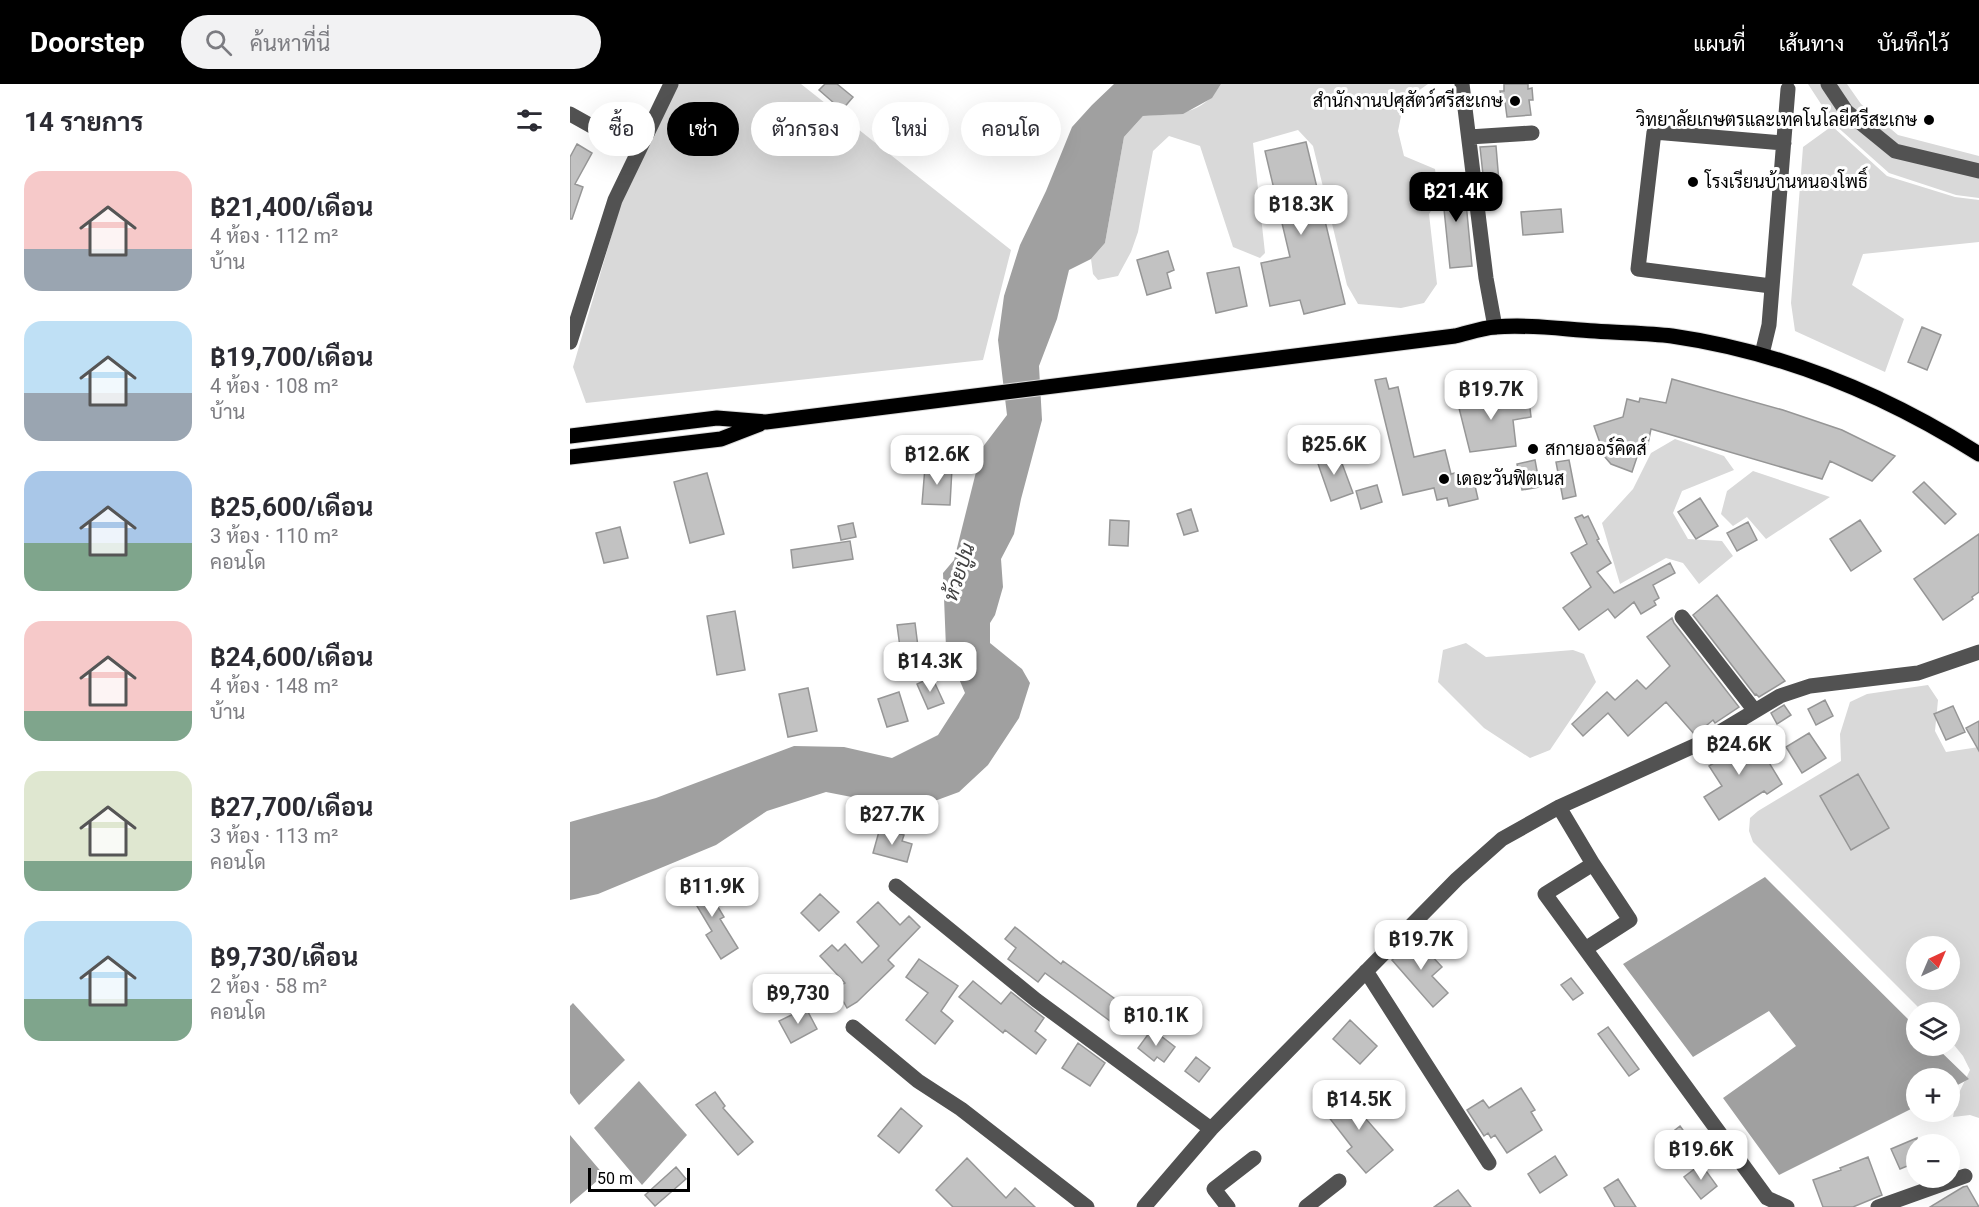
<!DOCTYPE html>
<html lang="th">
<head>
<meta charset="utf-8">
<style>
  :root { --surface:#fff; --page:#f2f2f3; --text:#2b2b33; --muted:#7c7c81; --accent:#000 }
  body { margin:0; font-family:Roboto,Sarabun,sans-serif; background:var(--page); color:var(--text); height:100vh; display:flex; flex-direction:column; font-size:22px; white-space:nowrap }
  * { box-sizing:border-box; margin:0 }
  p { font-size:20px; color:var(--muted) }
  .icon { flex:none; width:33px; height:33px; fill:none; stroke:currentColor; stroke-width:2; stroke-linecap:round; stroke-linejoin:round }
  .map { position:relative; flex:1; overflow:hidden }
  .drawer { display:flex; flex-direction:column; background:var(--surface); width:570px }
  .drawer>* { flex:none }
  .hud { position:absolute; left:18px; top:18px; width:570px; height:54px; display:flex; gap:12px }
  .needle { width:39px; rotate:44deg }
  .tools { position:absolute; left:1336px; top:852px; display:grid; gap:12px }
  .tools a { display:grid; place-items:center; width:54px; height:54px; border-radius:50%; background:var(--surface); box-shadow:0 6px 24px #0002; font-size:30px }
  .scale { position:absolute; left:18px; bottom:15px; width:102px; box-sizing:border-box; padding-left:6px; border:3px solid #000; border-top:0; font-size:16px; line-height:21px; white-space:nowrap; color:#000; -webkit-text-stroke:4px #fff; paint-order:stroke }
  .price { position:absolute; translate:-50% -51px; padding:0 14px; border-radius:12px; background:#fff; color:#222; font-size:20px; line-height:39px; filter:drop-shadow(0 2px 3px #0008) }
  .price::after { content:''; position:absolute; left:50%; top:36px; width:18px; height:14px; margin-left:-9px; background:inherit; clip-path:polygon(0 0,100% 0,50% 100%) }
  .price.on { background:var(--accent); color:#fff }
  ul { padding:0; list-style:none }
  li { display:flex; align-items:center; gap:18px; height:150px; padding:0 24px }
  li span { display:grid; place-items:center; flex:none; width:168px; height:120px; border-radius:18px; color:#555 }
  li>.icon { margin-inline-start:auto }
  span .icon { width:72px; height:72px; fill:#fffc; stroke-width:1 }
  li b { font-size:26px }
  h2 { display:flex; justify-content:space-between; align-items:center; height:72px; padding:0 24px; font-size:26px }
  .pill { padding:0 21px; border-radius:27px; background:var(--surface); box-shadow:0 6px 24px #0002; font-size:21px; line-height:54px }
  .pill.on { background:var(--accent); color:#fff }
  header { display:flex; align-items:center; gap:36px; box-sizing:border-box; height:84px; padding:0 30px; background:var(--accent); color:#fff }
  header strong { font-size:28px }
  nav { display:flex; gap:33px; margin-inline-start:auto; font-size:21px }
  .search { width:420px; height:54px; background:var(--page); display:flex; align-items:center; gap:15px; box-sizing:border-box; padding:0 21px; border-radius:33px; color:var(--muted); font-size:22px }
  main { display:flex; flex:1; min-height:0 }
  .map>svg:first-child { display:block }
</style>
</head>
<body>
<header>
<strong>Doorstep</strong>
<div class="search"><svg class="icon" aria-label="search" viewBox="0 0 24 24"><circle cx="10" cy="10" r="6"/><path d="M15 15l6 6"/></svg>ค้นหาที่นี่</div>
<nav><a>แผนที่</a><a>เส้นทาง</a><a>บันทึกไว้</a></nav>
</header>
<main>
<section class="drawer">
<h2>14 รายการ<svg class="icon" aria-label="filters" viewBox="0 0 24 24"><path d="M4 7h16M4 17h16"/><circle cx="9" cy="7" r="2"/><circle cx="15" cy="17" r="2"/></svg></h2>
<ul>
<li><span style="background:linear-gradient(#f6c9c9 65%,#9aa5b1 0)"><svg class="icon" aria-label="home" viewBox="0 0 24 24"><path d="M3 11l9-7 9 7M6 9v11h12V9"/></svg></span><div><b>฿21,400/เดือน</b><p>4 ห้อง · 112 m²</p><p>บ้าน</p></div></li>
<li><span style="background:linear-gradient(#bfe0f5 60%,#9aa5b1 0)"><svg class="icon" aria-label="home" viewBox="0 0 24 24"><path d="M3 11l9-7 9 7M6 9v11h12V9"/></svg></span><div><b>฿19,700/เดือน</b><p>4 ห้อง · 108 m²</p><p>บ้าน</p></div></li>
<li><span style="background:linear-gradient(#a9c7e8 60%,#7fa58c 0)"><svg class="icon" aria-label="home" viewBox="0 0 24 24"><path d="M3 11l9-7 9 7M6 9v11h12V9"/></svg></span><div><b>฿25,600/เดือน</b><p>3 ห้อง · 110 m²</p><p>คอนโด</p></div></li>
<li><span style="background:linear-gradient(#f6c9c9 75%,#7fa58c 0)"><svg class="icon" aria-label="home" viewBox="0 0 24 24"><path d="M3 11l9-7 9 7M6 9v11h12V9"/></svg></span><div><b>฿24,600/เดือน</b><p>4 ห้อง · 148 m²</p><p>บ้าน</p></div></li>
<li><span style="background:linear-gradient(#dfe7d0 75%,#7fa58c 0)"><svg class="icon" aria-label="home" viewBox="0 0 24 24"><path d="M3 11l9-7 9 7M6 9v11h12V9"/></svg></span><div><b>฿27,700/เดือน</b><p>3 ห้อง · 113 m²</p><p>คอนโด</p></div></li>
<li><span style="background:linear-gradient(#bfe0f5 65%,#7fa58c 0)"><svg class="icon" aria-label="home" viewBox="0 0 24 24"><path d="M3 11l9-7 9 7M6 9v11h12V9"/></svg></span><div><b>฿9,730/เดือน</b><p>2 ห้อง · 58 m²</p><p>คอนโด</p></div></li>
</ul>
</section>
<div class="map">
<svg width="1409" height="1123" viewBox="0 0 1409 1123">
  <rect width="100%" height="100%" fill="#fff"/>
  <path fill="#d9d9d9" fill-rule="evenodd" d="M107,0H231L441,166L413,276L16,319L3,283L54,109Z
    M651,0H858L834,17L828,47L834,72L865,85L869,115L859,130L867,200L854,219L831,224L788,220L777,201L743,62L728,46L683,59L695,169L690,174L663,163L630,62L599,52L583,67L568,148L561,168L548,192L528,196L523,190L521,175L535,159L554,53L573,32C606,30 632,32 651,0Z
    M1238,0H1277L1291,20L1328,51L1409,72V114L1386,111L1319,89L1264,40Z
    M1262,42L1317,92L1385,113L1409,116V158L1293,170L1282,201L1334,235L1315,288L1225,247L1221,219L1233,63Z
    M1105,355L1154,372L1164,386L1112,407L1103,429L1118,455L1152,457L1163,472L1129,500L1113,479L1096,474L1050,500L1032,439L1063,405L1081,369Z
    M1183,387L1260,413L1196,455L1177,433L1163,442L1151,430L1157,407Z
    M896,559L916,573L1003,566L1014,570L1026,598L980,666L960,674L914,644L868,598L873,566Z
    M1358,601L1368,616L1365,647L1376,668L1409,663V1034L1400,1031L1383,1033L1387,1013L1400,986L1393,972L1380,956V928H1353L1183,758L1179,747L1180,734L1188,727L1271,677L1270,650L1280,618L1297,610ZM1347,862H1380V896H1347Z"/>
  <path fill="#a0a0a0" d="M544,0H651L642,14L613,30L573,32L554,53L535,159L521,175L499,186L487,235L469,282L472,336L451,415L444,450L431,475L433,503L425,531L420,539V559L452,585L460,599L449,634L418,681L389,708L343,725L256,708L197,727L146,761L28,810L0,816V738L86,714L224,662L274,663L322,674L368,651L395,609L376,564L373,489L384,476L412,364L437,331L428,256L434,212L450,161L476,107L502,43L522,21Z
    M1195,793L1347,944V962H1365L1399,995L1380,1005V994H1347V1022L1209,1091L1153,1014L1226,962L1199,927L1123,973L1053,880Z
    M3,919L55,976L9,1021L0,1009V922Z
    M69,997L117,1051L72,1101L24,1044Z
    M0,1051L34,1091L0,1120Z"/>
  <path fill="#c2c2c2" stroke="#969696" stroke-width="1.5" d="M255,0H267L283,13L272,26L249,6Z
    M934,0H958V5L962,4L963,16H959L961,31L937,33L935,18L932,19L930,7H934Z
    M736,58L775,220L734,230L730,216L700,222L691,179L720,173L695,67Z
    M7,60L22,69L5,100L13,103L2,135H0V73Z
    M926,62L929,98L914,100L910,63Z
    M894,97L902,182L880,184L874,125H871L869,99Z
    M991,125L993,148L953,151L951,128Z
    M598,167L604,186L597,189L601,204L577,211L567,176Z
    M669,183L677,222L646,229L637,189Z
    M1352,243L1371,251L1357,286L1338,278Z
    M816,294L819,305L828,303L844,373L875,366L881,390L885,389L887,397L903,393L908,415L879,422L877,414L867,416L864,404L833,411L805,296Z
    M1102,295L1213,326L1272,346L1325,372L1302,397L1260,377L1252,395L1081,345L1078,360L1072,358L1062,388L1041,380L1035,373L1024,342L1053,333L1057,315L1069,318L1070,314L1096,319Z
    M903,310L904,316L940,312L941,318L959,316L961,333L943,336L946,362L900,368L886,312Z
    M767,366L783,409L761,417L746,374Z
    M965,376L970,403L952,406L947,380Z
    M999,376L1006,412L993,415L986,378Z
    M355,383L382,384L380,421L352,420Z
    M137,389L154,450L120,459L104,398Z
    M1354,398L1386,430L1375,440L1343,408Z
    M807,401L812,418L791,425L786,407Z
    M1130,414L1148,442L1126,455L1108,428Z
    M621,425L628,447L614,451L607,430Z
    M1012,431L1014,434L1018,432L1029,455L1027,456L1041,479L1027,488L1044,509L1100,479L1105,489L1083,501L1089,514L1084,517L1086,521L1071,530L1064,518L1045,534L1038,525L1009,546L993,524L1021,503L1001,469L1017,460L1005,434Z
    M540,436L559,437L558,462L539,461Z
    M1290,436L1311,467L1281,487L1260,455Z
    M1178,438L1187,456L1167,467L1157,449Z
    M283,439L286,453L271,456L268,442Z
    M50,443L58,474L34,479L26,449Z
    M1409,450V508L1402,513L1403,515L1373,536L1344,495Z
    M280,457L283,475L223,484L221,466Z
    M1147,511L1215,597L1189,613L1186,610L1185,611L1123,531Z
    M165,527L175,586L147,591L137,532Z
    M1102,534L1104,539L1169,623L1145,639L1143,636L1125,651L1096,618L1058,652L1038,629L1013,652L1002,640L1037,608L1045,616L1067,596L1076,605L1100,582L1077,553Z
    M345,539L349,571L335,574L330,563L327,541Z
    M362,593L374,619L358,625L347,600Z
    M238,604L247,647L218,653L209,610Z
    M329,608L338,637L317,643L308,615Z
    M1255,616L1263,632L1246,641L1238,625Z
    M1214,621L1221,631L1207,640L1201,629Z
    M1383,622L1395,648L1376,656L1364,630Z
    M1409,637V667L1396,644Z
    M1173,647L1180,657L1176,659L1188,677L1195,672L1212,700L1197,710L1194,707L1149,736L1134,713L1152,702L1139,682L1147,677L1141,668Z
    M1239,649L1256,674L1232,689L1216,663Z
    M1288,690L1319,744L1281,766L1250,712Z
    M310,744L334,751L332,757L342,760L337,778L303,769Z
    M130,793L154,833L150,835L168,864L151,875L136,851L142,847L115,802Z
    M250,810L269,828L249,847L231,829Z
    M308,818L330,841L339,832L350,843L318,876L324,882L287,918L277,924L266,904L275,899L250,872L262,861L268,867L275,860L292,879L309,862L287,838Z
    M445,843L491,880L493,877L552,920L540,937L475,889L468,898L438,875L446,864L435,855Z
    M846,855L872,883L862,892L878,909L863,923L822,876Z
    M349,875L388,902L371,927L383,937L365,960L336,936L358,909L336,893Z
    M1001,894L1013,909L1003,916L991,901Z
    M403,897L431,920L441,908L474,934L465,947L476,956L466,970L435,946L433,949L389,913Z
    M236,924L247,945L221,959L209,937Z
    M780,936L807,962L790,980L763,955Z
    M1038,943L1069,985L1059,992L1028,950Z
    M582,945L605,963L594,978L587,973L584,977L568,964Z
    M508,959L535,979L520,1002L492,984Z
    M626,973L640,984L629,998L615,987Z
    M951,1004L965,1026L961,1028L972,1046L937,1069L925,1051L921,1054L918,1049L914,1052L897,1026L913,1016L919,1024Z
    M784,1005L803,1030L796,1035L823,1066L796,1089L777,1067L782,1063L754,1027Z
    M145,1008L155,1022L153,1024L183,1058L168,1071L126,1021Z
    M331,1024L352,1042L329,1069L308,1052Z
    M1110,1042L1121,1057L1111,1065L1100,1050Z
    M1347,1054V1078L1330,1085L1321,1065Z
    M985,1072L997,1091L970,1109L958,1090Z
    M1298,1073L1312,1111L1283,1123H1253L1243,1096L1271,1086L1270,1084Z
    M397,1074L436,1114L445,1104L465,1123H383L366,1106Z
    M1131,1080L1147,1102L1131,1115L1114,1093Z
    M106,1083L116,1095L85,1122L75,1111Z
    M1048,1095L1066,1123H1045L1034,1104Z
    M1397,1102L1409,1123H1360L1393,1103Z
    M888,1106L901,1123H864Z"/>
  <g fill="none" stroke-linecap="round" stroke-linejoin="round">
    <defs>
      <path id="major" d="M0,352L147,334L196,338L885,252C898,249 912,244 925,243C958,240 992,245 1025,247C1050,249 1077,249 1102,252C1212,268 1316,311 1409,370
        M0,373L151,355L190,340"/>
    </defs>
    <use href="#major" stroke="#dbdbdb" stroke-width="17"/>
    <path stroke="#525252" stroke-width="15" d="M892,0L916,194L925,243
      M1258,0L1276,27L1325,67L1409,87
      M0,30L68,68
      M899,53L962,49
      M1201,202L1068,185L1084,48L1214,59
      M0,258L45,116L101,0
      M1192,270L1199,241L1218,5
      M1112,533L1185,627
      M989,723L1023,780
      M326,802L466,916L641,1045
      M1015,865L1060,836L1023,780L975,810L1197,1114L1217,1123
      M796,887L919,1079
      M283,943L348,997L391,1025L517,1123
      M574,1123L641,1045L887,795L932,755L989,723L1135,657L1210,612L1240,602L1348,589L1409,568
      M658,1123L644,1105L684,1074
      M736,1123L769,1097
      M1308,1123L1395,1092"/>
    <use href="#major" stroke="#000" stroke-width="15"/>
  </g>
  <g fill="#000" stroke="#fff" stroke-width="2">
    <circle cx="945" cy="17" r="6"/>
    <circle cx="1359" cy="36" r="6"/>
    <circle cx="1123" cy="98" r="6"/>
    <circle cx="963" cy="365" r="6"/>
    <circle cx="874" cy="395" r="6"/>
  </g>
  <g text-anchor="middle" stroke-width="6" stroke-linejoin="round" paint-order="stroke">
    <g font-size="18" fill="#000" stroke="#fff" text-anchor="start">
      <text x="933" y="23" text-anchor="end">สำนักงานปศุสัตว์ศรีสะเกษ</text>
      <text x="1347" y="42" text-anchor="end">วิทยาลัยเกษตรและเทคโนโลยีศรีสะเกษ</text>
      <text x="1135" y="104">โรงเรียนบ้านหนองโพธิ์</text>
      <text x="975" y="371">สกายออร์คิดส์</text>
      <text x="886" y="401">เดอะวันฟิตเนส</text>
    </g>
    <g font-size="20" font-style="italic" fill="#414141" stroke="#fff">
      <text transform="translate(389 488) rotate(-72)" y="7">ห้วยปูน</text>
    </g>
  </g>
</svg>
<div class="tools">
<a><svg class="needle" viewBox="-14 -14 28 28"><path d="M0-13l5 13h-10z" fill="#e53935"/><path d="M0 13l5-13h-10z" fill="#7c7c81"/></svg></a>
<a><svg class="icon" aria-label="layers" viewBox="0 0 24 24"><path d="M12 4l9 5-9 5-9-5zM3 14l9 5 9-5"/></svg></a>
<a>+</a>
<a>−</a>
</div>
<div class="scale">50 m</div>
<b class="price on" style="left:886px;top:139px">฿21.4K</b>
<b class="price" style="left:731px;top:152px">฿18.3K</b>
<b class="price" style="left:921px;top:337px">฿19.7K</b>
<b class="price" style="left:764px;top:392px">฿25.6K</b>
<b class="price" style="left:367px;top:402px">฿12.6K</b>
<b class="price" style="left:360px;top:609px">฿14.3K</b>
<b class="price" style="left:1169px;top:692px">฿24.6K</b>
<b class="price" style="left:322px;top:762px">฿27.7K</b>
<b class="price" style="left:142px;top:834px">฿11.9K</b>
<b class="price" style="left:851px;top:887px">฿19.7K</b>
<b class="price" style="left:228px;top:941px">฿9,730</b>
<b class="price" style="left:586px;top:963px">฿10.1K</b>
<b class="price" style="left:789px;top:1047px">฿14.5K</b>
<b class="price" style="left:1131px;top:1097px">฿19.6K</b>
<div class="hud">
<a class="pill">ซื้อ</a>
<a class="pill on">เช่า</a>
<a class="pill">ตัวกรอง</a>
<a class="pill">ใหม่</a>
<a class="pill">คอนโด</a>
</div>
</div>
</main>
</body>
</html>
